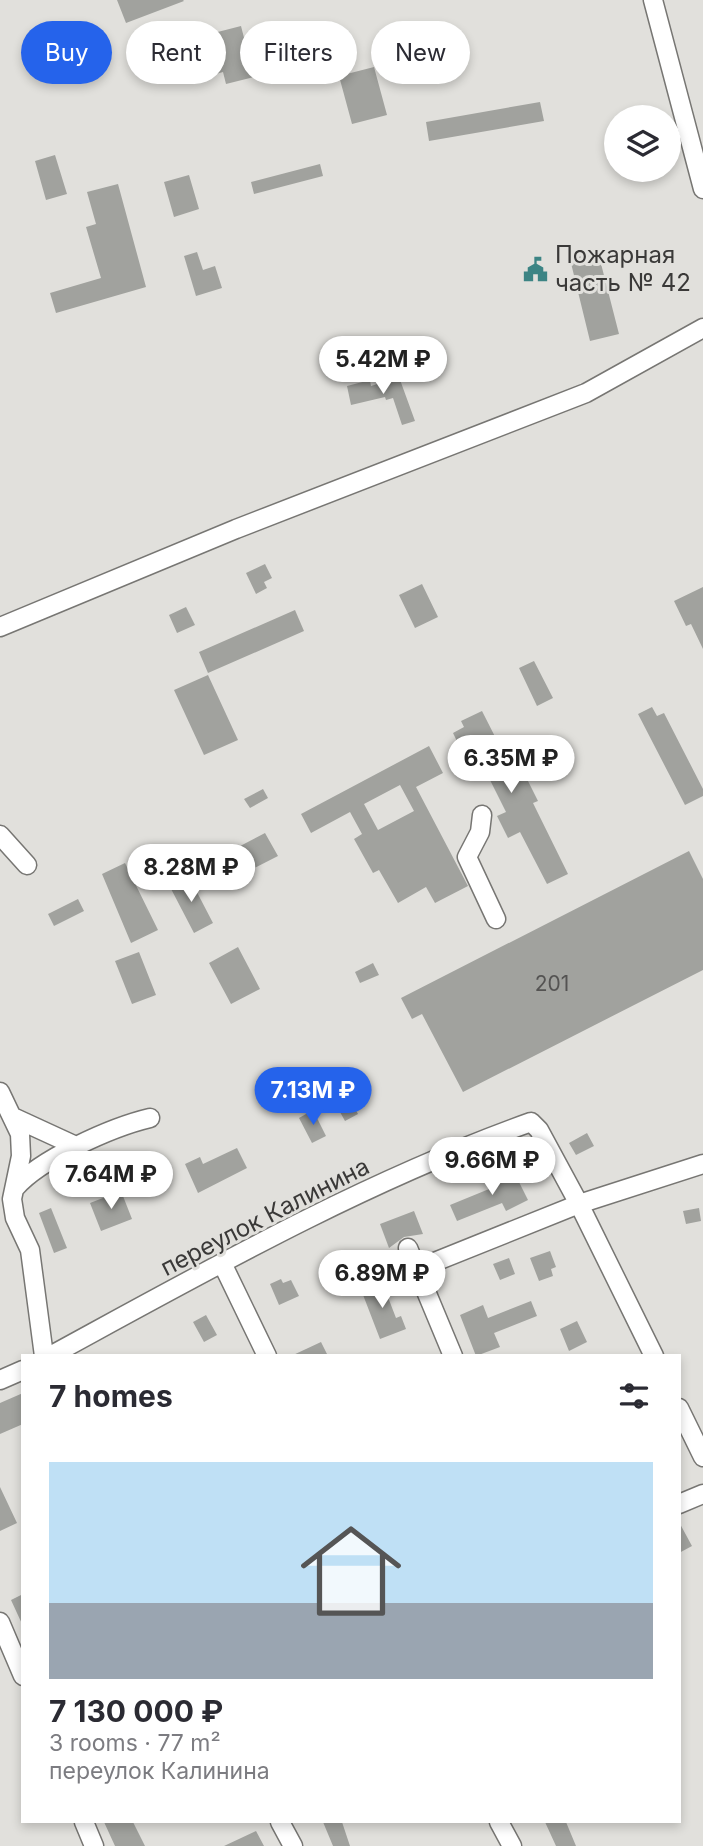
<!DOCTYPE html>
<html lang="en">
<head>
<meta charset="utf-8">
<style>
  :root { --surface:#fff; --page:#f2f2f3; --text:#2b2b33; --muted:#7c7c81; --accent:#2563eb }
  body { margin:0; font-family:Inter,sans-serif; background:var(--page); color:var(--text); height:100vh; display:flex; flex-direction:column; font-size:26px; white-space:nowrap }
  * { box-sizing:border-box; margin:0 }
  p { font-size:23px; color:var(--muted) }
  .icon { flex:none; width:38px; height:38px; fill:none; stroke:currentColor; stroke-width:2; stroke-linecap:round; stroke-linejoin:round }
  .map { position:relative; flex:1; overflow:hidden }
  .panel { position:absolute; left:21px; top:1354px; width:660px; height:469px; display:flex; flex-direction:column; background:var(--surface); border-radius:0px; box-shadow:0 4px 10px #0003 }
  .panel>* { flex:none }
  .guide { position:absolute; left:21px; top:21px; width:662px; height:63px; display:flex; gap:14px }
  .controls { position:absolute; left:604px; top:105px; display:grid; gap:14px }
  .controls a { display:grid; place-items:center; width:77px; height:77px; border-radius:50%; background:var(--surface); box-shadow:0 4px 10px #0003; font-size:35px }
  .price { position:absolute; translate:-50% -60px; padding:0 16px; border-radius:24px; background:#fff; color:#222; font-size:23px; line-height:46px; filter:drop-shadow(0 2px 4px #0008) }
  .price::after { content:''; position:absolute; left:50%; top:42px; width:21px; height:16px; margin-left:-10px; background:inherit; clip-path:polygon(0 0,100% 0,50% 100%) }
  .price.selected { background:var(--accent); color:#fff }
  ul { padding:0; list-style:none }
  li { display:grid; align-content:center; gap:14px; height:371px; padding:0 28px }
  li span { display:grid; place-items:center; height:217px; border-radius:0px; color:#555 }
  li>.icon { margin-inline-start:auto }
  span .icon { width:126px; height:126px; fill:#fffc; stroke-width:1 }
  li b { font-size:30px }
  h2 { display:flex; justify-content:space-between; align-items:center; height:84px; padding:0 28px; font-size:30px }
  .pill { padding:0 24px; border-radius:32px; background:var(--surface); box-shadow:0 4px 10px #0003; font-size:24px; line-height:63px }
  .pill.selected { background:var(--accent); color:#fff }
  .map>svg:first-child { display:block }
</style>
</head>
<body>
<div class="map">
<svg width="703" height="1846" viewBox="0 0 703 1846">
  <rect width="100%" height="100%" fill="#e1e0dc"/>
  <path fill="#a1a29e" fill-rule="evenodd" d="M117,0H183L184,1L126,23Z
    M241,26L254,77L226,84L223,72L216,74L206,35Z
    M374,67L387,115L352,124L339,76Z
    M540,102L544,121L429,141L426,122Z
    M55,155L67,194L46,200L35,161Z
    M320,164L323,176L254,194L251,182Z
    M189,175L199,209L174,217L164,182Z
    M118,184L146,287L56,313L50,293L101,278L86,227L96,224L87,192Z
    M197,252L203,270L215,266L222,288L196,296L184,256Z
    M598,252L619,334L590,341L570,259Z
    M399,377L415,421L402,425L393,398L386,400L385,397L351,405L347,386L370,380L371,386Z
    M265,564L272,578L264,582L267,588L256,594L246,573Z
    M422,584L438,617L415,628L399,595Z
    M703,587V649L691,624L686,626L674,601Z
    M186,607L195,625L177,633L169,615Z
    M295,610L304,631L208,673L199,652Z
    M534,661L553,698L537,706L519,668Z
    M208,675L238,740L204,755L174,690Z
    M652,707L657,716L664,713L703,789V796L685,805L638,714Z
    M482,711L514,774L522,769L538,801L533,803L568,874L547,884L520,832L508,838L497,816L506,812L477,754L466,760L453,733L464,727L461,721Z
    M429,746L443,773L416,787L468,886L435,903L426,887L398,903L379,870L373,873L354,839L362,834L350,812L311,833L301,814ZM400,785L414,811L378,830L364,804Z
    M263,789L268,798L250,808L244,799Z
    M265,833L278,856L233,879L221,856Z
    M689,851L703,879V970L463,1092L422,1014L412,1019L401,998Z
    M125,863L158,930L131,943L102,874Z
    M188,875L213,923L194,933L169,885Z
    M78,899L84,911L54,926L48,914Z
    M238,947L260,989L231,1004L209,963Z
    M139,952L156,995L132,1004L115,961Z
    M373,963L379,975L360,983L355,972Z
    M343,1087L358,1114L345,1121L330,1094Z
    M313,1110L326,1136L312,1143L299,1118Z
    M587,1133L594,1146L576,1155L569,1143Z
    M237,1148L247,1168L198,1193L185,1164L200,1157L203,1164Z
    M513,1170L528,1200L506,1211L502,1203L457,1221L450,1205L494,1187L491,1181Z
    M121,1191L132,1219L101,1231L90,1203Z
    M51,1208L67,1248L54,1253L39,1213Z
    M699,1208L701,1221L686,1224L683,1211Z
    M414,1211L423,1234L404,1237L389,1248L380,1224Z
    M550,1251L556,1267L551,1269L553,1276L539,1281L530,1258Z
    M509,1258L515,1274L500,1280L493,1264Z
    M281,1279L283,1283L291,1280L299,1296L279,1305L270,1284Z
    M381,1279L396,1318L401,1316L406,1329L380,1339L360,1287Z
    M531,1301L537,1316L494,1333L500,1347L476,1356L460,1315L483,1305L488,1318Z
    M206,1315L217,1335L204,1342L193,1322Z
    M577,1321L587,1342L569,1351L560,1329Z
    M321,1342L328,1356H291Z
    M23,1393V1424L0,1434V1403Z
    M0,1487L17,1523L0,1531Z
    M679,1522L692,1546L679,1553Z
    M23,1594V1626L11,1600Z
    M104,1822H133L145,1846H115Z
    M323,1822H342L350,1846H333Z
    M545,1822H566L576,1846H556Z
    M256,1831L264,1846H224Z"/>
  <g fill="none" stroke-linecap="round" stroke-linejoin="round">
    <defs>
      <path id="minor" d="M653,0L703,189
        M0,627L236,529L586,393L703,328
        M482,815L480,832L467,857L496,919
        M0,835L27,865
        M0,1092L20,1134L21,1156L12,1199L15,1218L30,1250L44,1356
        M15,1118L78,1147
        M15,1188C40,1159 112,1127 150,1118
        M408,1248L453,1356
        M222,1263L267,1356
        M417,1269L579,1204L654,1356
        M50,1356C206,1271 363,1182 531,1122L539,1130L579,1204L703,1164
        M0,1380L23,1370
        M679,1408L703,1457
        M679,1504L703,1494
        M0,1622L23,1676
        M84,1822L94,1846
        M280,1822L293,1846
        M499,1822L512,1846"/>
    </defs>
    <use href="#minor" stroke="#777673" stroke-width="21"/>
    <use href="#minor" stroke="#fff" stroke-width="18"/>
  </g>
  <defs>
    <symbol id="civic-bare" viewBox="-9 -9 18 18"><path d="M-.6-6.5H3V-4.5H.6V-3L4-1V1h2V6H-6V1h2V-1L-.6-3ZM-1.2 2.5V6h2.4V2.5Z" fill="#3c8484" stroke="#e1e0dc" stroke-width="2.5" paint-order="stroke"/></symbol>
  </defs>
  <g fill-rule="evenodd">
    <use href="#civic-bare" x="518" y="252" width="35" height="35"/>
  </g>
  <g text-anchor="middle" stroke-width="6" stroke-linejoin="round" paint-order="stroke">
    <g font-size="21" fill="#545352">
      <text x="552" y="991">201</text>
    </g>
    <g font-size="24" fill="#3a3938" stroke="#e1e0dc" text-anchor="start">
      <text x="555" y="263">Пожарная<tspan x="555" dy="28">часть № 42</tspan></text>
    </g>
    <g font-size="24" fill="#3a3938" stroke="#e1e0dc">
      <text transform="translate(265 1217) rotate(-27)" y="8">переулок Калинина</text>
    </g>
  </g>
</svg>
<div class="controls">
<a><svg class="icon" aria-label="layers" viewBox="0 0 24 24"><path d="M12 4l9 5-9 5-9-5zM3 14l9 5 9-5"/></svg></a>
</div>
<b class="price" style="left:383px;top:396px">5.42M ₽</b>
<b class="price" style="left:511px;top:795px">6.35M ₽</b>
<b class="price" style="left:191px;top:904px">8.28M ₽</b>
<b class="price selected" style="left:313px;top:1127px">7.13M ₽</b>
<b class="price" style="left:492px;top:1197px">9.66M ₽</b>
<b class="price" style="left:111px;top:1211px">7.64M ₽</b>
<b class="price" style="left:382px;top:1310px">6.89M ₽</b>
<div class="guide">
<a class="pill selected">Buy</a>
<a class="pill">Rent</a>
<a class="pill">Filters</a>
<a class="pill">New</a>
</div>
<section class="panel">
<h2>7 homes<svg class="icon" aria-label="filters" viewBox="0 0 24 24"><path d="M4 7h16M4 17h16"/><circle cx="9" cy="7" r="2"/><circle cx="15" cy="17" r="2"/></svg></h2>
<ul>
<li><span style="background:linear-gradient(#bfe0f5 65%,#9aa5b1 0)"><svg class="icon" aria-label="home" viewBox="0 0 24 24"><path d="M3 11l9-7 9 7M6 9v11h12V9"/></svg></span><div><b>7 130 000 ₽</b><p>3 rooms · 77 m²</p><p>переулок Калинина</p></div></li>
</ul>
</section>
</div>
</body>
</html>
